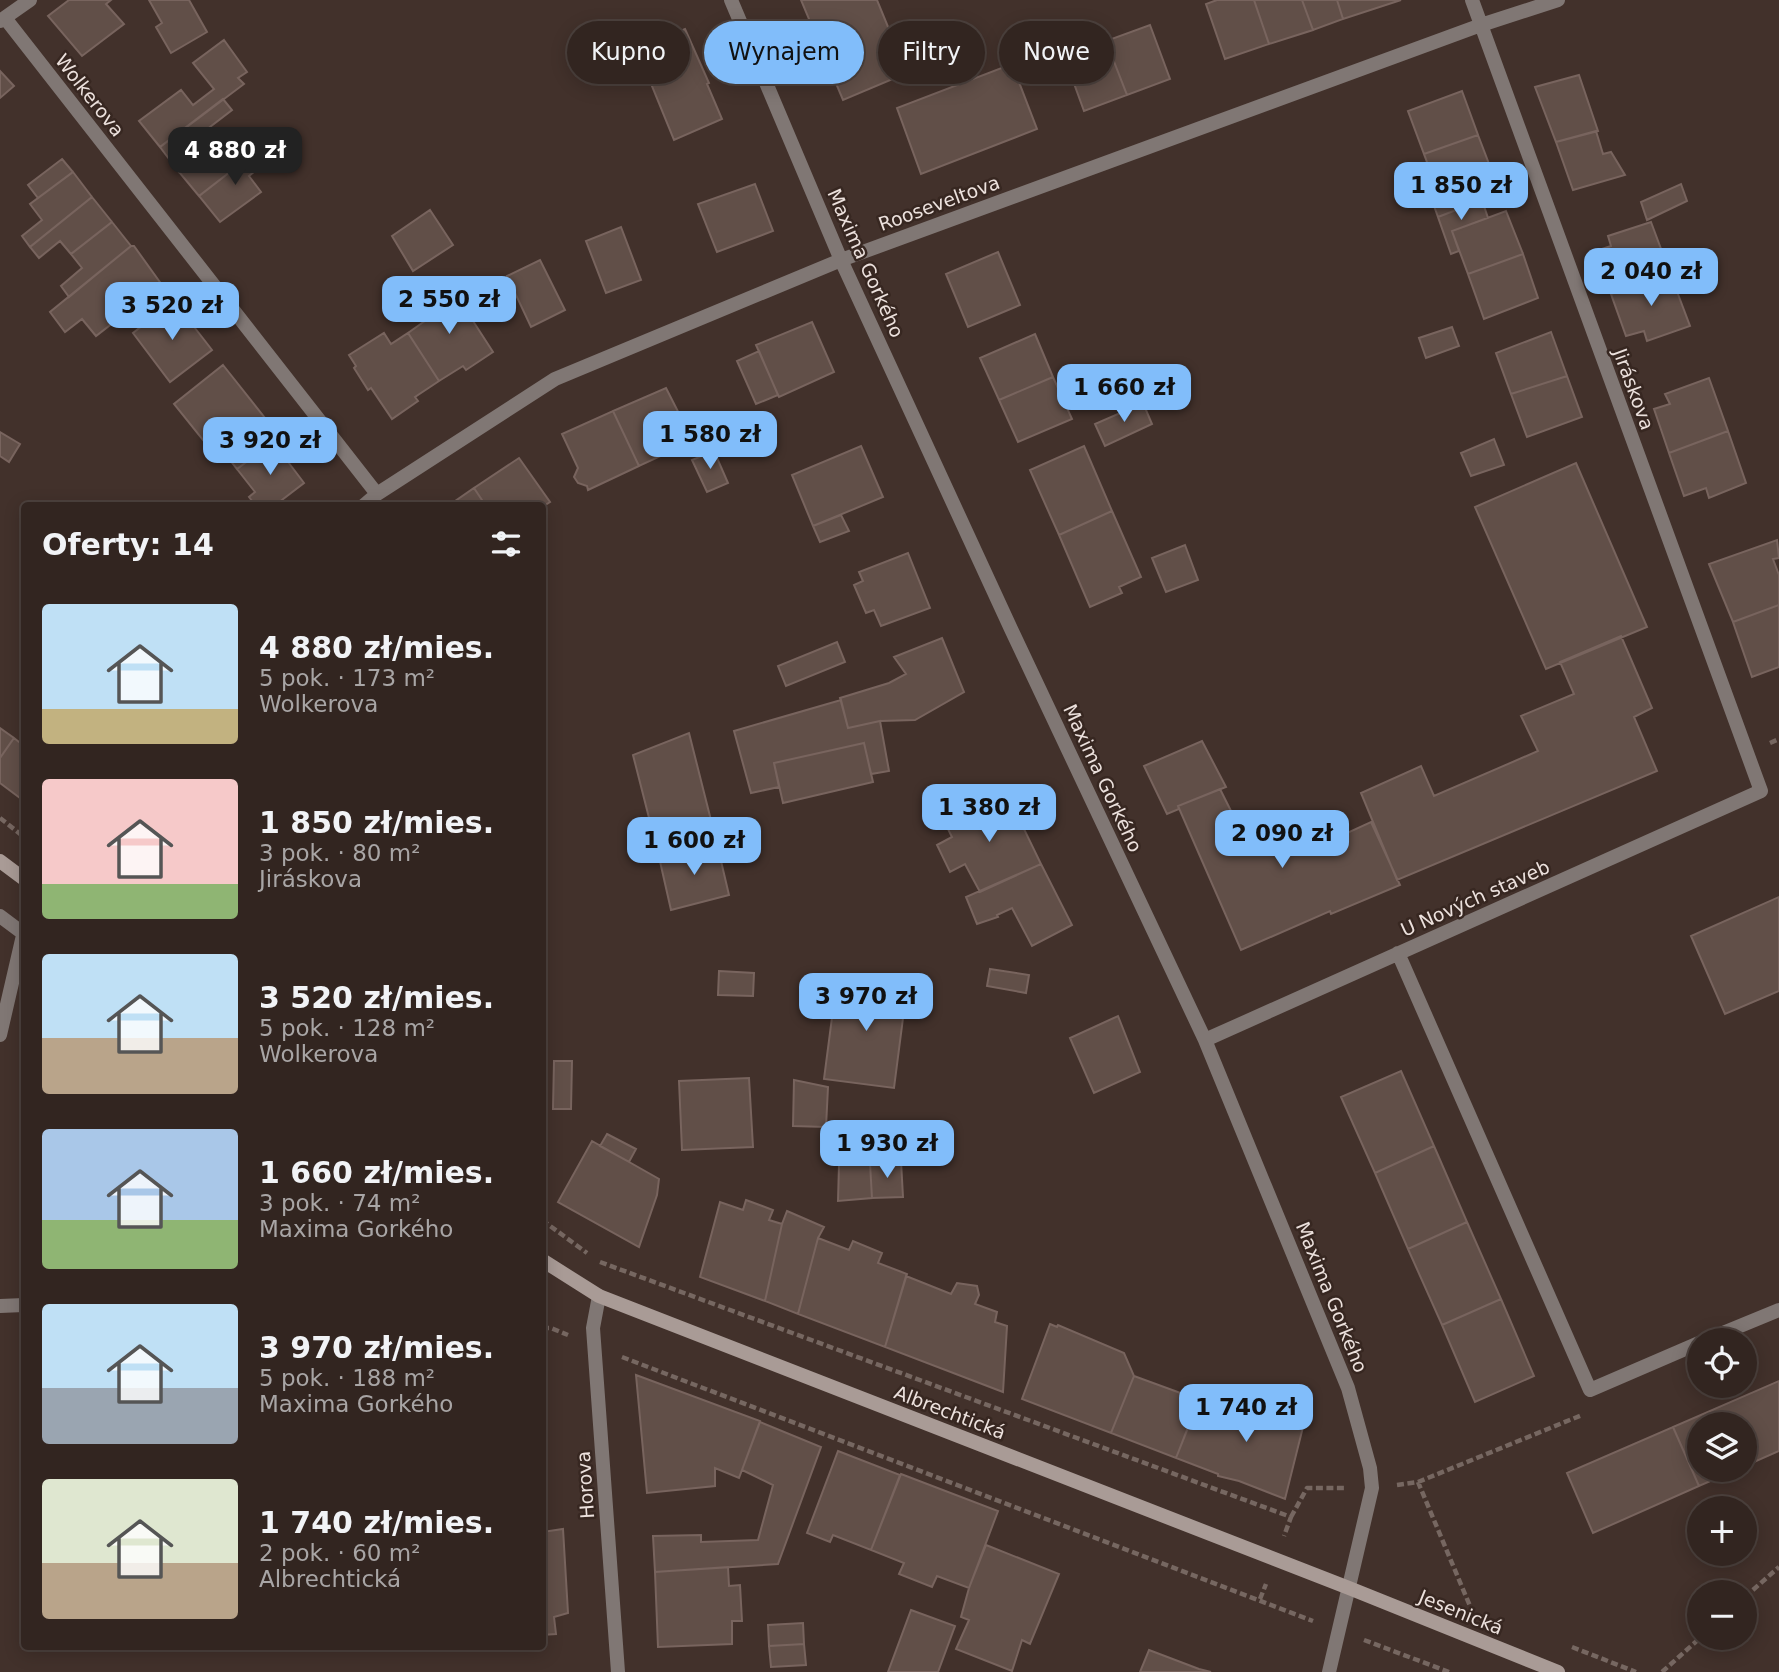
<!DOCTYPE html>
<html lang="pl">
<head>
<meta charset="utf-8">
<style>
  :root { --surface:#322520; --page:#3a2d29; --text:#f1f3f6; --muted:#a8a5a5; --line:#4d423e; --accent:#81bdfa }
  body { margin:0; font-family:"DejaVu Sans",sans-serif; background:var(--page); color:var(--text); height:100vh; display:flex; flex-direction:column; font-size:26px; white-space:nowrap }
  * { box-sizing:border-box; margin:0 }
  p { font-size:23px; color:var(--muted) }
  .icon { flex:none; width:38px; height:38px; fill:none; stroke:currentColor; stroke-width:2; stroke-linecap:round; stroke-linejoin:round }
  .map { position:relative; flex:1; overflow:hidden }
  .side { position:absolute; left:21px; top:502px; width:525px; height:1148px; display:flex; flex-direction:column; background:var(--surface); border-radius:7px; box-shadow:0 4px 18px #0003,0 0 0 2px var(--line) }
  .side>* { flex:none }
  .top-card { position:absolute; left:567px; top:21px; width:665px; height:63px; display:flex; gap:14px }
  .buttons { position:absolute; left:1687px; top:1328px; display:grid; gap:14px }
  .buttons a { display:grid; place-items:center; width:70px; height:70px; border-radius:50%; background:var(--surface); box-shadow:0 4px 18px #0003,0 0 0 2px var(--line); font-size:35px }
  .price { position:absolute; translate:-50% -60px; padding:0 16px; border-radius:14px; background:var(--accent); color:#111; font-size:23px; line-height:46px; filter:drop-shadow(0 2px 4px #0008) }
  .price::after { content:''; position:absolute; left:50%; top:42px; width:21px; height:16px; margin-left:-10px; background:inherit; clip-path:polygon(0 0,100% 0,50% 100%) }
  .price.active { background:#222; color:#fff }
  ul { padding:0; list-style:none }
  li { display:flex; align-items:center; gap:21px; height:175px; padding:0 21px }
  li span { display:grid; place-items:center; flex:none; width:196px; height:140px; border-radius:7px; color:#555 }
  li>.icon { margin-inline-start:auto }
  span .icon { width:84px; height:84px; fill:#fffc; stroke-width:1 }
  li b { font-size:30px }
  h2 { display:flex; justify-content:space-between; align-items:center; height:84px; padding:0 21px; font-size:30px }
  .chip { padding:0 24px; border-radius:32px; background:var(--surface); box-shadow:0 4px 18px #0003,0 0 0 2px var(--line); font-size:24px; line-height:63px }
  .chip.active { background:var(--accent); color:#111 }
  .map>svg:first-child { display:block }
</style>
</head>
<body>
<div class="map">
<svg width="1779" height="1672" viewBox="0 0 1779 1672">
  <rect width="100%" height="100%" fill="#42312b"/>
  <path fill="#614f48" stroke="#78645e" stroke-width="2" d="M69,0H111L106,4L124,24L82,56L48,16Z
    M149,0H189L207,32L171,53L156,27L162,23Z
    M801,0H877L907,73L843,100Z
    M1217,0H1254L1269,44L1225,59L1206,4Z
    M1254,0H1302L1313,30L1269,44Z
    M1302,0H1337L1343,19L1313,30Z
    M1337,0H1401L1343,19Z
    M1150,25L1170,79L1127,95L1106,41Z
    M685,29L709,83L707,84L722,119L674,140L647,74L650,72L640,47Z
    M224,40L247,72L238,78L244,84L160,147L139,121L181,90L193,105L214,89L193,63Z
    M1106,41L1127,95L1084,111L1064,56Z
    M1012,64L1037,129L921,174L897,108Z
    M0,71L14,86L0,98Z
    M1579,75L1598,131L1556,142L1535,87Z
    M1462,91L1478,135L1424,154L1408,111Z
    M223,99L232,110L210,127L221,141L179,172L160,147Z
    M1596,131L1603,154L1611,152L1625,175L1573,190L1556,142Z
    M1478,135L1494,177L1440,197L1424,154Z
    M254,137L262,147L199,196L179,172L221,141L233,154Z
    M262,147L270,159L249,176L261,192L220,222L199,196Z
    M62,159L73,172L38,198L28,185Z
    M73,172L92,197L30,247L22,236L42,220L30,204Z
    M1433,179L1440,197L1476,184L1482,200L1438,217L1425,181Z
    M755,184L773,231L717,252L698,204Z
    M1681,184L1687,201L1647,220L1641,202Z
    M92,197L112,222L71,254L60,241L39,258L30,247Z
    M1482,200L1488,218L1452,231L1459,251L1451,254L1438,217Z
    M430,210L453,245L413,271L392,236Z
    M1506,211L1523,254L1468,274L1452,231Z
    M112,222L131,246L69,297L61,286L82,268L71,254Z
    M1651,222L1670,273L1611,294L1596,251L1611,246L1608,236Z
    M621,227L641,280L606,293L586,241Z
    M131,246H134L167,292L123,326L118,319L96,336L82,319L65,332L50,312Z
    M998,252L1020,305L968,327L946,274Z
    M1523,254L1538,298L1484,319L1468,274Z
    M540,260L565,310L531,327L507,276Z
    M1670,273L1690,326L1647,341L1644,331L1626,336L1611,294Z
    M449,287L457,298L460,296L475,319L473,321L493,352L466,370L463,366L439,381L408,333L429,318L422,308Z
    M174,301L212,350L170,382L133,333Z
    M812,322L834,372L779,397L756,345Z
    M1452,327L1459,346L1426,358L1419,338Z
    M1551,332L1567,376L1511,394L1496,353Z
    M384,333L391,344L408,333L439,381L415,397L418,401L392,419L371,388L368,390L354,368L356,366L349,355Z
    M1035,334L1053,377L999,400L980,358Z
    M759,351L778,395L756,404L737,361Z
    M223,365L280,437L237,469L213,438L207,445L174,404Z
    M1567,376L1582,417L1527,437L1511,394Z
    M1053,377L1072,419L1018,442L999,400Z
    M1709,378L1728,431L1669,453L1654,409L1670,404L1665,394Z
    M666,388L693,441L639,466L613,411Z
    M1143,403L1152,424L1105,446L1095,424Z
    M613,411L639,466L588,490L587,486L578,483L574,477L578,468L562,434Z
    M1728,431L1746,483L1709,498L1706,488L1684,496L1669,453Z
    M0,432L20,444L9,462L0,456Z
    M1494,439L1504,465L1471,476L1461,453Z
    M273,442L304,483L274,506H256L249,497L255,492L237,469Z
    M861,446L883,497L813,526L792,475Z
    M1084,446L1112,511L1059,535L1030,470Z
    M714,451L728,483L707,492L692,460Z
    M519,458L550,502L542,507L486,506L474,488Z
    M1576,463L1647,627L1546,669L1475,507Z
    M474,488L486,506H448Z
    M1112,511L1141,577L1119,587L1122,593L1090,607L1059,535Z
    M841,515L849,531L820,542L813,526Z
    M1777,540L1779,558L1773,559L1779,575V605L1733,622L1709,564Z
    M1185,545L1198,580L1166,592L1152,558Z
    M908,553L930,608L881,626L874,610L866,613L854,585L863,581L859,572Z
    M1779,605V667L1752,677L1733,622Z
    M1621,636L1652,708L1634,717L1657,771L1397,880L1361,793L1421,766L1434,796L1538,751L1521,716L1574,694L1560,662Z
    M942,638L964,692L915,720L880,721L848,728L840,698L889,683L906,674L894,657Z
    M837,642L845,662L786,686L778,666Z
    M841,700L848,728L880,721L889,771L871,774L864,743L774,763L779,787L751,793L734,731Z
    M0,728L14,738L0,758Z
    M689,733L717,844L659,857L633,755Z
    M14,738L24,746V801L0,783V758Z
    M1202,741L1226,787L1178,806L1179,809L1167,814L1144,766Z
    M864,743L873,782L783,803L774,763Z
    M1220,789L1244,837L1293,816L1308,851L1371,822L1400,885L1331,914L1330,911L1241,950L1178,806Z
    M1007,794L1041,864L980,892L965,864L950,872L937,845L952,837L945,823Z
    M717,844L729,895L671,910L659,857Z
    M1041,864L1072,925L1032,946L1012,908L997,915L998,917L977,924L966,897Z
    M1779,897V991L1725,1014L1691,936Z
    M990,969L1029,975L1026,993L987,986Z
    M719,971L754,973L753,996L718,995Z
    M837,979L907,987L894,1088L824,1079Z
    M1118,1016L1140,1072L1094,1093L1070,1038Z
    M554,1061H572L571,1109H553Z
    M1401,1071L1434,1146L1375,1173L1341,1097Z
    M749,1078L753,1147L682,1150L679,1081Z
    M794,1080L828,1087L826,1127L793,1126Z
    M607,1134L636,1149L629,1162L600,1146Z
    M592,1141L659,1179L657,1195L639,1247L558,1202Z
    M1434,1146L1467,1222L1408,1249L1375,1173Z
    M901,1161L903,1197L872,1198L870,1163Z
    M870,1163L872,1198L838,1201L839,1165Z
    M746,1200L773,1210L769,1220L782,1224L765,1301L700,1277L720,1202L743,1210Z
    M787,1211L824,1227L818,1238L798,1314L765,1301L782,1224Z
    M1467,1222L1501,1299L1442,1325L1408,1249Z
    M818,1238L849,1250L853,1241L882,1253L878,1263L907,1274L885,1347L798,1314Z
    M906,1276L951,1294L957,1283L977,1286L979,1295L975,1304L997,1312L995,1322L1007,1326L1003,1392L885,1347Z
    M1501,1299L1534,1376L1475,1402L1442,1325Z
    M1050,1324L1057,1327L1058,1325L1124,1353L1134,1376L1111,1433L1022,1399Z
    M636,1375L760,1421L739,1478L715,1468V1486L647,1493Z
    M1134,1376L1186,1395L1190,1422L1176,1458L1111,1433Z
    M1779,1381V1451L1745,1466V1424H1699V1470H1736L1699,1486L1673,1427Z
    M1247,1394L1301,1413L1305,1419L1285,1499L1239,1481L1218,1476V1474L1176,1458L1198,1403L1239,1420Z
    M760,1422L821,1447L778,1564L655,1572L653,1536L701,1535V1542L758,1540L773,1485L742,1470Z
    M1673,1427L1699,1486L1593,1533L1567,1473Z
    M838,1451L900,1475L871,1550L833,1535L830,1542L807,1533Z
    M901,1474L998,1511L969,1588L937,1576L932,1587L899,1574L904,1563L871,1550Z
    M563,1529L568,1613L554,1617L556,1634L542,1635V1532Z
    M986,1545L1059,1574L1030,1644L1022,1640L1012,1671L956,1649L969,1620L961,1617L969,1588Z
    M728,1567L729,1586L740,1585L742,1621H732V1644L658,1647L655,1572Z
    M911,1610L955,1626L938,1672H888Z
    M803,1623L804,1644L769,1646L768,1625Z
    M804,1644L806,1665L771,1667L769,1646Z
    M1149,1650L1199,1669L1211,1672H1140Z"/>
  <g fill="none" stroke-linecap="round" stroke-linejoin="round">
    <path stroke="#766761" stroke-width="4.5" stroke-dasharray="7 3.5" stroke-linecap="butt" d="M1770,743L1779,739
      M0,818L24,837
      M542,1220L587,1253
      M600,1262L1291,1517L1284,1536
      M542,1328H551L568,1335
      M622,1357L1313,1621
      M1418,1482L1582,1415
      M1397,1485L1418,1482L1470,1606
      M1291,1517L1307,1488H1346
      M1745,1597L1779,1567
      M1260,1599L1266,1584
      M1364,1640L1449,1672
      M1572,1647L1636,1672
      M1662,1672L1700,1638"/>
    <path stroke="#807774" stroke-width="14" d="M731,0L841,260L1011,629L1205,1040L1348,1388L1370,1468L1372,1488L1329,1672
      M5,18L377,494
      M0,21L30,0
      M363,506L377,494L555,379L841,260L1481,25L1558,0
      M0,916L24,934
      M1398,953L1590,1390L1699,1343
      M0,1035L24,931
      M1205,1040L1761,791L1472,0
      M599,1296L593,1328L618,1672
      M0,1306L24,1305
      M1706,1340L1779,1310"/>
    <path stroke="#a99b96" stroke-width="14" d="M0,861L24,879
      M542,1260L599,1296L1349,1588L1558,1672"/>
  </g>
  <g text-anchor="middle" stroke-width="5" stroke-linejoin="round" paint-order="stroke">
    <g font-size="19" fill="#ece1dd" stroke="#372721">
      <text transform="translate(90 95) rotate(52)" y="7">Wolkerova</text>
      <text transform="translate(939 203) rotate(-20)" y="7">Rooseveltova</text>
      <text transform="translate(866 263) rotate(66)" y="7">Maxima Gorkého</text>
      <text transform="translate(1634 389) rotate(70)" y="7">Jiráskova</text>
      <text transform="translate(1103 778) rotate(65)" y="7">Maxima Gorkého</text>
      <text transform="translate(1475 898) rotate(-24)" y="7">U Nových staveb</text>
      <text transform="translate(1332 1297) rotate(68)" y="7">Maxima Gorkého</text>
      <text transform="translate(950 1412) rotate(21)" y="7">Albrechtická</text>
      <text transform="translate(585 1485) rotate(-94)" y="7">Horova</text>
      <text transform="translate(1461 1612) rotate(22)" y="7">Jesenická</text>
    </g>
  </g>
</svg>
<div class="buttons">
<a><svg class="icon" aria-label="locate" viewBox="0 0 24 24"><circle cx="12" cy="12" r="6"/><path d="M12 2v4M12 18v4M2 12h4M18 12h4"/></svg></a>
<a><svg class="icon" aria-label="layers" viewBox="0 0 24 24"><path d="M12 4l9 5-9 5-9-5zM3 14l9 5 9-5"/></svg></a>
<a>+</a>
<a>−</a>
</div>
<b class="price active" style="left:235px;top:187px">4 880 zł</b>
<b class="price" style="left:1461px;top:222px">1 850 zł</b>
<b class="price" style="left:1651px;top:308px">2 040 zł</b>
<b class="price" style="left:449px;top:336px">2 550 zł</b>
<b class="price" style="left:172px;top:342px">3 520 zł</b>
<b class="price" style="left:1124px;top:424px">1 660 zł</b>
<b class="price" style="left:710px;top:471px">1 580 zł</b>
<b class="price" style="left:270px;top:477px">3 920 zł</b>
<b class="price" style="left:989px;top:844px">1 380 zł</b>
<b class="price" style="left:1282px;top:870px">2 090 zł</b>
<b class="price" style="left:694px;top:877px">1 600 zł</b>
<b class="price" style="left:866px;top:1033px">3 970 zł</b>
<b class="price" style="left:887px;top:1180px">1 930 zł</b>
<b class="price" style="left:1246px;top:1444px">1 740 zł</b>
<div class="top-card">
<a class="chip">Kupno</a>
<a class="chip active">Wynajem</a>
<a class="chip">Filtry</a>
<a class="chip">Nowe</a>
</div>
<section class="side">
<h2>Oferty: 14<svg class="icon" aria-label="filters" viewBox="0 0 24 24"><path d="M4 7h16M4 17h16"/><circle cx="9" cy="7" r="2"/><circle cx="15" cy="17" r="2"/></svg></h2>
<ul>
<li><span style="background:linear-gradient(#bfe0f5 75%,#c2b280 0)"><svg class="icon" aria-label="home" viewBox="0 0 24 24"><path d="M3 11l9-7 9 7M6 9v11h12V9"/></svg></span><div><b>4 880 zł/mies.</b><p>5 pok. · 173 m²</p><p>Wolkerova</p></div></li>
<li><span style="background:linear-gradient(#f6c9c9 75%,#8fb573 0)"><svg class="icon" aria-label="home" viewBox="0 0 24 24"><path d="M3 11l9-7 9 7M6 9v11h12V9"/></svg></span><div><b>1 850 zł/mies.</b><p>3 pok. · 80 m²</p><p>Jiráskova</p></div></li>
<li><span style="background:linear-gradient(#bfe0f5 60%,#b9a48a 0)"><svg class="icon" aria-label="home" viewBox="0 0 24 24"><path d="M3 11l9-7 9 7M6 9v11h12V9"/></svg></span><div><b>3 520 zł/mies.</b><p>5 pok. · 128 m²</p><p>Wolkerova</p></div></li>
<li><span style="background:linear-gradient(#a9c7e8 65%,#8fb573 0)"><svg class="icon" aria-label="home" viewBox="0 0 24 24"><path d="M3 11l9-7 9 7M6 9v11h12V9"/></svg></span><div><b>1 660 zł/mies.</b><p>3 pok. · 74 m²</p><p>Maxima Gorkého</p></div></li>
<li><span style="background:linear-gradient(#bfe0f5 60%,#9aa5b1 0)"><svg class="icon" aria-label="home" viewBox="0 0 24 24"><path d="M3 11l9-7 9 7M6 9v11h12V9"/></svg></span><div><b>3 970 zł/mies.</b><p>5 pok. · 188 m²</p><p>Maxima Gorkého</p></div></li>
<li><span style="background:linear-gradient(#dfe7d0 60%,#b9a48a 0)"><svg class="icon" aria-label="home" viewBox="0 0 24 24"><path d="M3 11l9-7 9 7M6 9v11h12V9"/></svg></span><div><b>1 740 zł/mies.</b><p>2 pok. · 60 m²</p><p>Albrechtická</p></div></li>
</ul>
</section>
</div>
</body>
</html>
